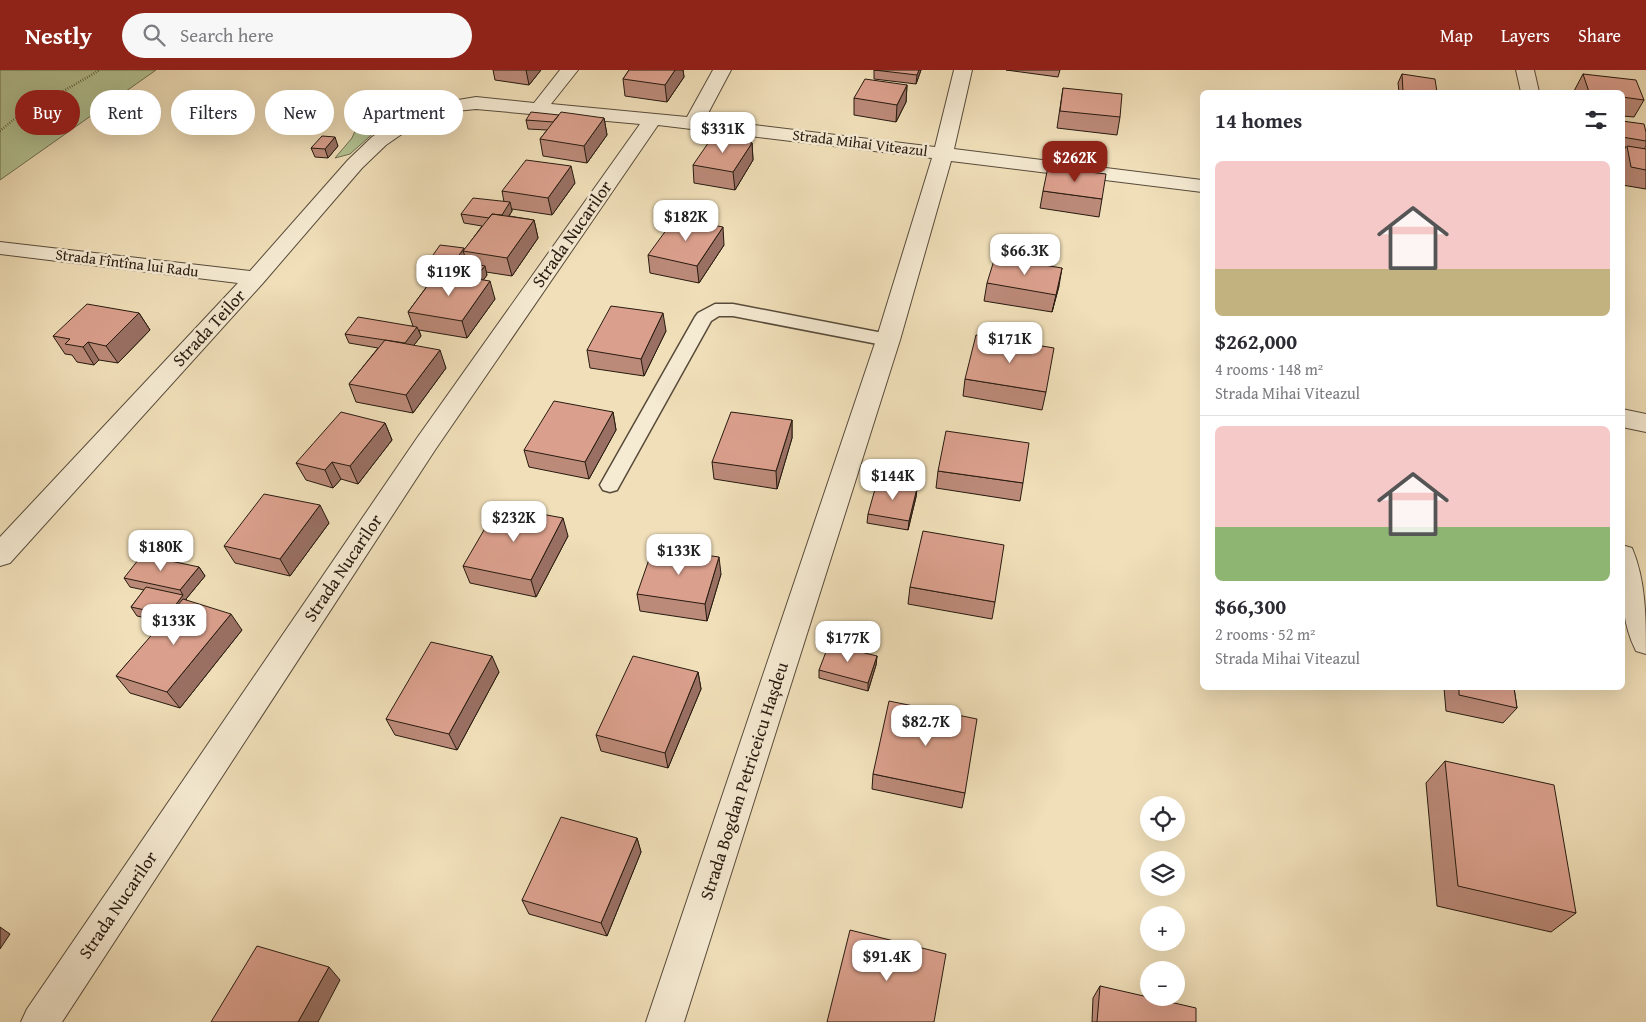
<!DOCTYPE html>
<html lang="en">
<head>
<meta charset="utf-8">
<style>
  :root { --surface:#fff; --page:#f7f7f7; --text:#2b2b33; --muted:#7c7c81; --line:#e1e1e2; --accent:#8f2418 }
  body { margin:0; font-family:"Gentium Book Plus",serif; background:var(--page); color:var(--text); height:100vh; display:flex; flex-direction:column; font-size:19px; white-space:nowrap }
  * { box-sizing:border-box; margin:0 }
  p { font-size:16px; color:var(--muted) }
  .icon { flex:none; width:28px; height:28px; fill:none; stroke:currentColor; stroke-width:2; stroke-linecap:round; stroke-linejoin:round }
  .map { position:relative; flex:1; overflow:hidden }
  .side { position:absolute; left:1200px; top:20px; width:425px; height:600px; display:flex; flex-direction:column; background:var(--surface); border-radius:8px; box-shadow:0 5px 20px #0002 }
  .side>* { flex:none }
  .hud { position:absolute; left:15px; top:20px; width:475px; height:45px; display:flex; gap:10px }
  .tools { position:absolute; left:1140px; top:726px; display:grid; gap:10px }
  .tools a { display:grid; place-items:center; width:45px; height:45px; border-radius:50%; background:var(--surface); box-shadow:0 5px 20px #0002; font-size:25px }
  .price { position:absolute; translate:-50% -42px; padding:0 11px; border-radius:10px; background:#fff; color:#222; font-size:16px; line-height:32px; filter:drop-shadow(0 1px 2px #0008) }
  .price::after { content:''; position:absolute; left:50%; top:30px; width:15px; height:11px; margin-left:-8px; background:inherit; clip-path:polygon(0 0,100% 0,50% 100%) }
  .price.current { background:var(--accent); color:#fff }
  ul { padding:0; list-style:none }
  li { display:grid; align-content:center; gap:10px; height:265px; padding:0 15px }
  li+li { border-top:1px solid var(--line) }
  li span { display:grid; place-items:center; height:155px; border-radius:8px; color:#555 }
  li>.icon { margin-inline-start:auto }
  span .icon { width:90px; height:90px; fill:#fffc; stroke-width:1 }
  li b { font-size:21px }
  h2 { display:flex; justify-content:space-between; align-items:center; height:60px; padding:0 15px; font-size:21px }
  .pill { padding:0 18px; border-radius:22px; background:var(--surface); box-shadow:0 5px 20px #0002; font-size:18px; line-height:45px }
  .pill.current { background:var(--accent); color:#fff }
  header { display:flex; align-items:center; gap:30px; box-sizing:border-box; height:70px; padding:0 25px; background:var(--accent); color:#fff }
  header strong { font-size:24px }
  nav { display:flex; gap:28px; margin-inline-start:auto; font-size:18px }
  .search { width:350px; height:45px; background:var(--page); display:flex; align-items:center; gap:12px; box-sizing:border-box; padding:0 18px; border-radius:28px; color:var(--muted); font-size:19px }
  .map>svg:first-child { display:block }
</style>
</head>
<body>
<header>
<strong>Nestly</strong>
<div class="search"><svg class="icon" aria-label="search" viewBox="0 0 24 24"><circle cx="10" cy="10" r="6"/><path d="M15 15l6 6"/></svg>Search here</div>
<nav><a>Map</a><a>Layers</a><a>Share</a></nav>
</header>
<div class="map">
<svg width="1646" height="952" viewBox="0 0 1646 952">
  <rect width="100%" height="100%" fill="#f0dfb9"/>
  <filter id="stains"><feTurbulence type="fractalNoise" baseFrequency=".004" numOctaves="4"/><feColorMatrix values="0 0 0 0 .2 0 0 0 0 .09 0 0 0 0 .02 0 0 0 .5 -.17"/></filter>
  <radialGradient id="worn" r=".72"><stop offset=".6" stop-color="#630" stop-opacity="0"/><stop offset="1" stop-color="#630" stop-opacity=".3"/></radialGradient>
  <path fill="#b4c393" stroke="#6d6e51" d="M0,0H156L0,110Z
    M362,45L387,51L350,84L335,88L352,68Z"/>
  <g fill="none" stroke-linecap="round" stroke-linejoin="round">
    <defs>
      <path id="service" d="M715,234H733L888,264L894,266L897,270L894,274L888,276L733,246H719L711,251L617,420L610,422L603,420L600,415L695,247L698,243Z"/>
      <path id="minor" d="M560,0H578L551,34L687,47L713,0H731L705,49L935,77L954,0H972L954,79L1202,110V122L951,91L900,270L684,952H646L876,270L932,88L658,55L435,380L62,952H21L27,939L417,368L640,54L476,39L456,41L412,57L386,75L362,98L263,213L10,493L0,496V467L238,213L0,184V172L250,201L348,90L372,67L398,49L446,32L476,27L534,33Z
        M1516,0H1534L1539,22H1521Z
        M1622,339L1646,344V362L1622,357Z
        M1622,475L1632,478C1646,511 1646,548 1646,584L1636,581C1619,548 1622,511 1622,475Z"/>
    </defs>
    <use href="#service" stroke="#584b3a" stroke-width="3"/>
    <use href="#minor" stroke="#584b3a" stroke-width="2"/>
    <path stroke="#261a0f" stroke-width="2.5" stroke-dasharray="0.5 2" stroke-linecap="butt" d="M0,61L13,50L100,0"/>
    <use href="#service" fill="#f5ead2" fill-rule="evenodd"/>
    <use href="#minor" fill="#f5ead2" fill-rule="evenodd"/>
  </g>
  <path fill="#bc8a79" stroke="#261a0f" d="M493,0H541L529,15L495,10Z
    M629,0H683L684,7L667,32L625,26L623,9Z
    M874,0H921L916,14L874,9Z
    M1006,0H1060L1058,7Z
    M1402,4L1437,22H1399L1398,13Z
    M1583,4L1644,30L1634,47L1622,46V22H1574V21Z
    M907,15L906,32L896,52L854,45V28Z
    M1063,18L1120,47L1117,65L1057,58Z
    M604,48L607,65L587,93L543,86L540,69L547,60L528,59L526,50Z
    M1622,51L1646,62V76L1644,79H1646V119L1622,115V83L1626,77H1622Z
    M752,73L753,90L735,120L694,113L693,95Z
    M338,76L328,88L315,87L311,78Z
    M575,113L552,145L512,139V141L509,146L534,150L538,168L512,206L486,202L487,205L483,210L495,229L467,268L419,260L421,266L414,275L446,298L413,343L356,332L349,314L378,278L349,273L345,264L413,256L408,242L433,208L426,207L424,198L465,179L482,156L464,153L461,144L504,132L502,121Z
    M1043,121L1102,129L1099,147L1040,138Z
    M724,175L699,213L650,203L648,185Z
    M987,213L1059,216L1052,242L984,231Z
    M139,243L150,260L118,293L99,290L94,295L77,292L72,285L65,284L53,266Z
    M666,261L644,306L590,298L587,280Z
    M965,309L1046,322L1042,340L963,326Z
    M613,342L616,360L589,409L529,397L524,380Z
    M792,350V368L777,419L714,409L712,392Z
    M385,353L392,370L358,414L341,409L333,418L306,410L296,393Z
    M938,401L1023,413L1020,431L936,418Z
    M917,418L916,427L908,460L867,453L868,444Z
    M329,453L290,506L235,493L224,476Z
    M568,466L536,527L470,513L463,496Z
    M199,497L205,506L186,529L188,531L242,560L180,638L130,623L116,606L164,552L137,546L131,537L144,520L130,517L124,508Z
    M721,504L707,551L640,541L637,524Z
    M910,517L995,532L992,549L908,534Z
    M877,586L876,595L868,621L819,608V600Z
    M499,602L457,680L395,665L386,649Z
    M698,602L701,619L668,698L601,681L596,665Z
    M1444,618H1514L1517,638L1503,653L1446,641Z
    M1445,691L1576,843L1551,862L1437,836L1426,713Z
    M873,704L965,723L962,738L872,719Z
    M637,768L641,782L607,866L529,844L522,830Z
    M1100,916L1196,952H1092L1093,928Z"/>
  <path fill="#997063" stroke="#261a0f" d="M526,0H541L529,15Z
    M675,0H683L684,7L667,32L665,15Z
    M919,0H921L916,14L917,5Z
    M907,15L906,32L896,52L897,35Z
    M604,48L607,65L587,93L584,76Z
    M335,67L338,76L328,88L325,79Z
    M752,73L753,90L735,120L733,102Z
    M571,96L575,113L552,145L548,128Z
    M510,132L512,141L501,158L499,149Z
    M534,150L538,168L512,206L507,188Z
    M723,157L724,175L699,213L697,196Z
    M464,178L465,181H463L466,189L457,202L452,201L453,207L451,210L448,201Z
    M485,196L487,205L480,215L477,205Z
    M1062,198L1059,216L1052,242L1056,225Z
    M490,211L495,229L467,268L462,251Z
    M139,243L150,260L118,293L106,276Z
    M663,243L666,261L644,306L641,289Z
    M417,257L421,266L408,283L404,274Z
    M88,272L99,290L94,295L83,277Z
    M440,280L446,298L413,343L406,325Z
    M613,342L616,360L589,409L585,392Z
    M792,350V368L777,419L776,401Z
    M385,353L392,370L358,414L350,396Z
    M332,392L341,409L333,418L325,400Z
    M917,418L916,427L908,460L909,451Z
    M320,435L329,453L290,506L280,489Z
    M563,448L568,466L536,527L531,510Z
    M719,487L721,504L707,551L705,534Z
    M199,497L205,506L186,529L189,533L175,554L168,545L183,525L180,520Z
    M231,544L242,560L180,638L167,622Z
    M492,586L499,602L457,680L449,664Z
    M877,586L876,595L868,621V613Z
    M698,602L701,619L668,698L665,683Z
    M637,768L641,782L607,866L601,853Z
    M0,857L10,864L0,879Z
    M329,897L340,910L318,952H298Z"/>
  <path fill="#dba08d" stroke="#261a0f" d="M629,0H675L665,15L623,9Z
    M874,0H919L917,5Z
    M1402,4L1435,9L1437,22H1403Z
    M1583,4L1636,10L1644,30L1622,27V22H1589Z
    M865,9L907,15L897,35L854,28Z
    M1063,18L1122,24L1120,47L1060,41Z
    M531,42L559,45L553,52L526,50Z
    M561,42L604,48L584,76L540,69Z
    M1622,51L1644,54L1646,62V71L1622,67Z
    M322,66L335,67L325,79L311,78Z
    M713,66L752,73L733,102L693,95Z
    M1627,76L1646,79V100L1631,97Z
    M526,90L571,96L548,128L502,121Z
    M1048,97L1106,104L1102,129L1043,121Z
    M473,128L510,132L502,145L492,144L489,148L461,144Z
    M492,144L534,150L507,188L463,181Z
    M675,148L723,157L697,196L648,185Z
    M440,175L464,178L448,201L424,198Z
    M995,187L1062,198L1056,225L987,213Z
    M460,191L485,196L477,205L452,201Z
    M437,203L490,211L462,251L408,242Z
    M87,234L139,243L106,276L88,272L83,277L65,274L70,269L53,266Z
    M611,236L663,243L641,289L587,280Z
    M358,247L417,257L405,273L345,264Z
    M976,265L1054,278L1046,322L965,309Z
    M385,270L440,280L406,325L349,314Z
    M554,331L613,342L585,392L524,380Z
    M341,342L385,353L350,396L332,392L325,400L296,393Z
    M731,342L792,350L776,401L712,392Z
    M946,361L1029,373L1023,413L938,401Z
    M877,412L917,418L909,451L868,444Z
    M264,424L320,435L280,489L224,476Z
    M498,436L563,448L531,510L463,496Z
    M923,461L1004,475L995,532L910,517Z
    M653,478L719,487L705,534L637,524Z
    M142,485L199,497L180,520L124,508Z
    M146,517L183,525L168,545L131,537Z
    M183,529L231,544L167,622L116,606Z
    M431,572L492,586L449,664L386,649Z
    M829,574L877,586L868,613L819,600Z
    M633,586L698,602L665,683L596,665Z
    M1459,618H1514L1517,638L1459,625Z
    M889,631L977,649L965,723L873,704Z
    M1445,691L1554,715L1576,843L1458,816Z
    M561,747L637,768L601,853L522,830Z
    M850,860L946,884L934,952H827Z
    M257,876L329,897L298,952H211Z
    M1100,916L1196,938V952H1097Z"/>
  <g text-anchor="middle" stroke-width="5" stroke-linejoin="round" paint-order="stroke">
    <g font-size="15" fill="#261a0f" stroke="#f5ead2">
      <text transform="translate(860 73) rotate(7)" y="5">Strada Mihai Viteazul</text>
      <text transform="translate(127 193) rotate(7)" y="5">Strada Fîntîna lui Radu</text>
    </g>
    <g font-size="18" fill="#261a0f" stroke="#f5ead2">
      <text transform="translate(572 164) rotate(-55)" y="6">Strada Nucarilor</text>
      <text transform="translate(209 258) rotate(-47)" y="6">Strada Teilor</text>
      <text transform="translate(343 498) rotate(-56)" y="6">Strada Nucarilor</text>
      <text transform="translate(744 711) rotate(-72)" y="6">Strada Bogdan Petriceicu Hașdeu</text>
      <text transform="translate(118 835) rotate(-56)" y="6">Strada Nucarilor</text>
    </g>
  </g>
  <rect width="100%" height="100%" filter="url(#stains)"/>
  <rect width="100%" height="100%" fill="url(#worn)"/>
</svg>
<div class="tools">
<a><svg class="icon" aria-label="locate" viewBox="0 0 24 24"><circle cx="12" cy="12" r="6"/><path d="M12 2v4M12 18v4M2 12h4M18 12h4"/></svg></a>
<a><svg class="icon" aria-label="layers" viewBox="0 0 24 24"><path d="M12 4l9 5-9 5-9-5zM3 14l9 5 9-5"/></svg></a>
<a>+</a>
<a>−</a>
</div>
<b class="price" style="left:723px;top:84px">$331K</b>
<b class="price current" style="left:1075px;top:113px">$262K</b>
<b class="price" style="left:686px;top:172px">$182K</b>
<b class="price" style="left:1025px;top:206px">$66.3K</b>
<b class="price" style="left:449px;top:227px">$119K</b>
<b class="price" style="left:1010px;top:294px">$171K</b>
<b class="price" style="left:893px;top:431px">$144K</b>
<b class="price" style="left:514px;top:473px">$232K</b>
<b class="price" style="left:161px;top:502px">$180K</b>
<b class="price" style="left:679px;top:506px">$133K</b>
<b class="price" style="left:174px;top:576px">$133K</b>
<b class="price" style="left:848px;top:593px">$177K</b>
<b class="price" style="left:926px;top:677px">$82.7K</b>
<b class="price" style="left:887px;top:912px">$91.4K</b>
<div class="hud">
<a class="pill current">Buy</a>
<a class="pill">Rent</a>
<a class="pill">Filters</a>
<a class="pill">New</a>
<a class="pill">Apartment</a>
</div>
<section class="side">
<h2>14 homes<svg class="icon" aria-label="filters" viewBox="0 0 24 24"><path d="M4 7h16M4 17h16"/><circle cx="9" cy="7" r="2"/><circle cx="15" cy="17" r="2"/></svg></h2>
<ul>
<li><span style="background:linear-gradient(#f6c9c9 70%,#c2b280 0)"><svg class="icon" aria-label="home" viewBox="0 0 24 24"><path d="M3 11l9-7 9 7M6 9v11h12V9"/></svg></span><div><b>$262,000</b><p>4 rooms · 148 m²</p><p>Strada Mihai Viteazul</p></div></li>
<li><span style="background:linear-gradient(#f6c9c9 65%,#8fb573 0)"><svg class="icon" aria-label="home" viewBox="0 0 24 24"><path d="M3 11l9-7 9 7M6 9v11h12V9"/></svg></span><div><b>$66,300</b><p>2 rooms · 52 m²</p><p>Strada Mihai Viteazul</p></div></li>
</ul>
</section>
</div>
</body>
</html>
